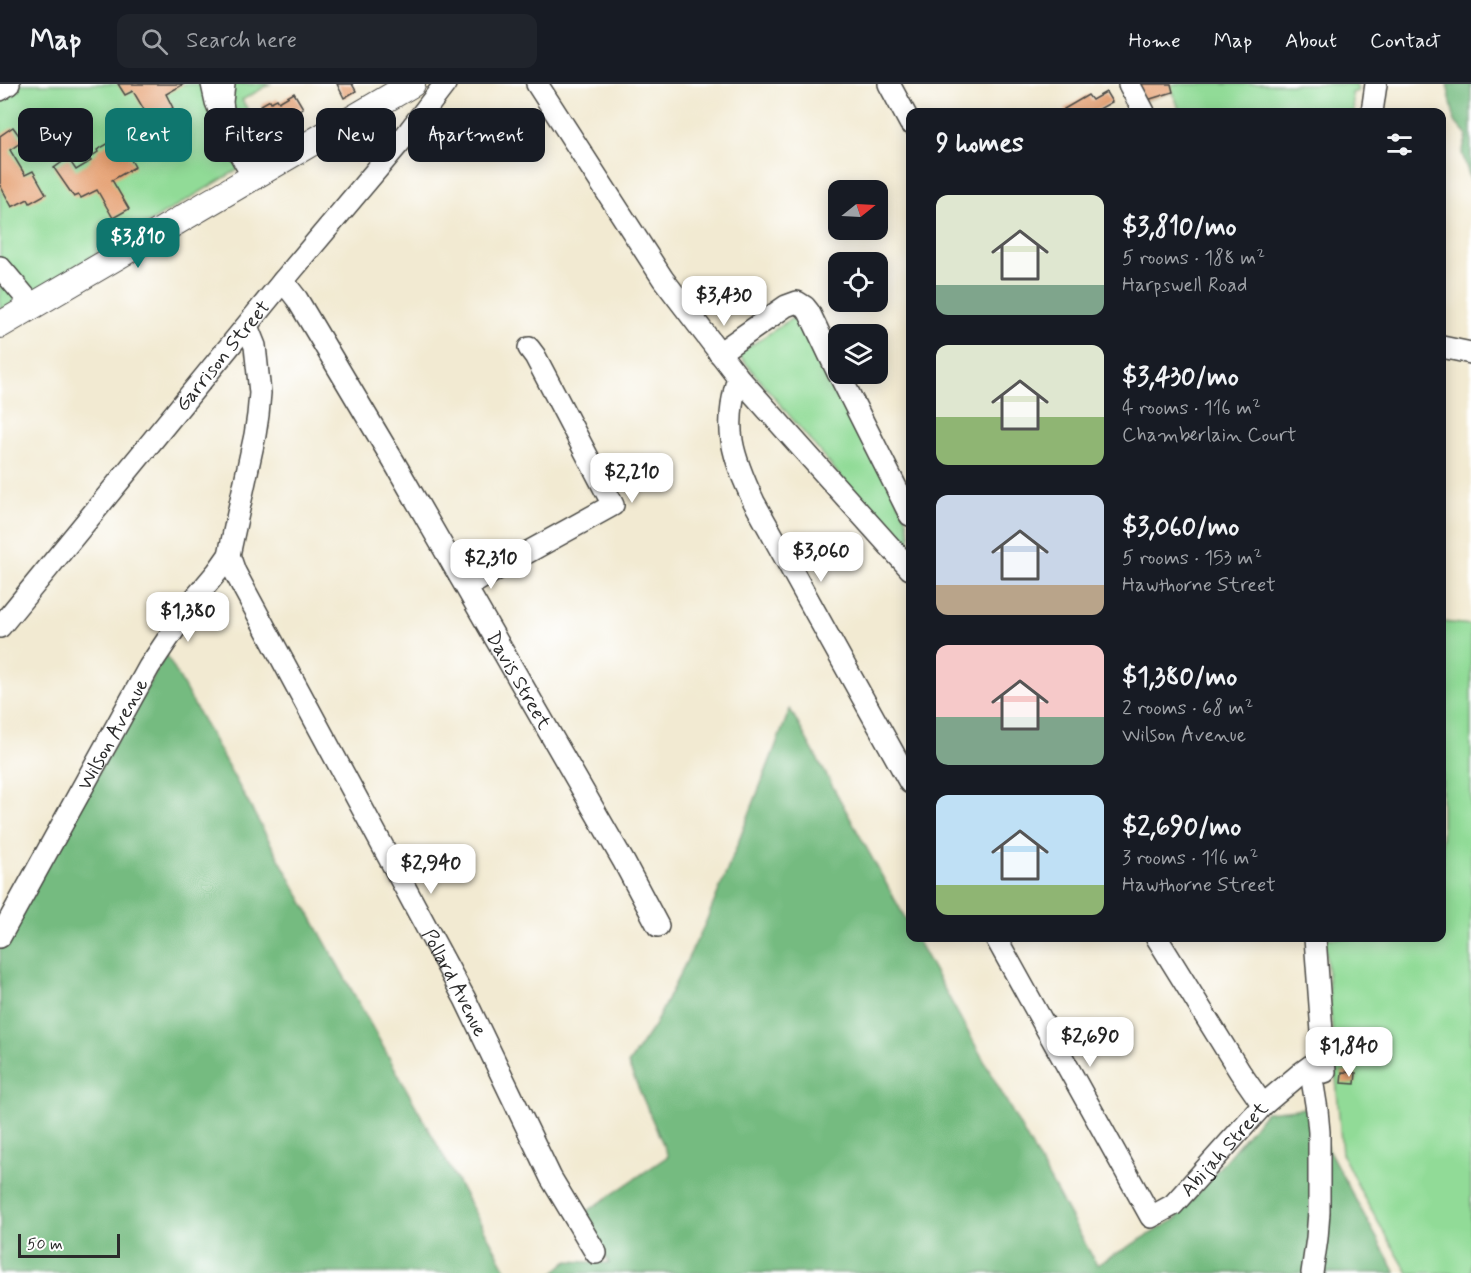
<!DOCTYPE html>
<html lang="en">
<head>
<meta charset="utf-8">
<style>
  :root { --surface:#171b24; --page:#20242c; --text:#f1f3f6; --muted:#9ea1a6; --line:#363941; --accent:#0f766e }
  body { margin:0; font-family:Mynerve,sans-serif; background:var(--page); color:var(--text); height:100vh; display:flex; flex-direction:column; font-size:22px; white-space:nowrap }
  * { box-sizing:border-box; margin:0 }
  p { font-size:20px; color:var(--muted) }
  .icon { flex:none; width:33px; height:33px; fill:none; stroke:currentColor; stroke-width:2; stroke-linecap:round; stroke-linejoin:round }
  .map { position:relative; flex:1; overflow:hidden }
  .panel { position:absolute; left:906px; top:24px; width:540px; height:834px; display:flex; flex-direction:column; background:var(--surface); border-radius:12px; box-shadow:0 3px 15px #0003 }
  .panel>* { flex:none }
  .banner { position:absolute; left:18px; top:24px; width:570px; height:54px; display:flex; gap:12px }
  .needle { width:39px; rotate:72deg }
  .fabs { position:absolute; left:828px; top:96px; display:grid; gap:12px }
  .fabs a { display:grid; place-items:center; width:60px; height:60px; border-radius:12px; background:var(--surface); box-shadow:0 3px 15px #0003; font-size:30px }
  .scale { position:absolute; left:18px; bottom:15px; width:102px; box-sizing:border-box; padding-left:6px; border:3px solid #2b2b2b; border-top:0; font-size:16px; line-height:21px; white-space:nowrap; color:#2b2b2b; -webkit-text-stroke:4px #fff; paint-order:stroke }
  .price { position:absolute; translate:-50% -51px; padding:0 14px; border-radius:12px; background:#fff; color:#222; font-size:20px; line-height:39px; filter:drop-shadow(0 2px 3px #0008) }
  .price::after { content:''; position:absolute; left:50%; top:36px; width:18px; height:14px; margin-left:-9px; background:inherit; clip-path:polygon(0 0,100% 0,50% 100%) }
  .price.active { background:var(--accent); color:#fff }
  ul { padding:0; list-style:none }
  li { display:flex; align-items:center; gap:18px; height:150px; padding:0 30px }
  li span { display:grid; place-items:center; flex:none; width:168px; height:120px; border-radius:12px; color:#555 }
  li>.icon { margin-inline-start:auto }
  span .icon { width:72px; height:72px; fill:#fffc; stroke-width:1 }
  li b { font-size:26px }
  h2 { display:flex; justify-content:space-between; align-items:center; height:72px; padding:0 30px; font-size:26px }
  .tag { padding:0 21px; border-radius:12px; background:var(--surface); box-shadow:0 3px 15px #0003; font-size:21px; line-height:54px }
  .tag.active { background:var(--accent); color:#fff }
  header { display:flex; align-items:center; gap:36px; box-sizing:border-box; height:84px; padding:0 30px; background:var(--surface); border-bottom:2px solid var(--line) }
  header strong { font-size:28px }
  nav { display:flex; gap:33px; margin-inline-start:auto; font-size:21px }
  .search { width:420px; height:54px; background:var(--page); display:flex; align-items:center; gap:15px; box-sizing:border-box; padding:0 21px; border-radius:12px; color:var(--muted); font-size:22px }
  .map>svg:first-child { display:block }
</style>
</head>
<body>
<header>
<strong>Map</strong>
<div class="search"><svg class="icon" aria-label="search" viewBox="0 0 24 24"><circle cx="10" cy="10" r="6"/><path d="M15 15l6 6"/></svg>Search here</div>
<nav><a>Home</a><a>Map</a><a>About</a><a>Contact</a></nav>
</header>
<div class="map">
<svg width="1471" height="1189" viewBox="0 0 1471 1189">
  <rect width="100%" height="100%" fill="#fff"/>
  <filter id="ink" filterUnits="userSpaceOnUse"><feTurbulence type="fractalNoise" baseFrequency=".0167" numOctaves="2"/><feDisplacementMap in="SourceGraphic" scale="12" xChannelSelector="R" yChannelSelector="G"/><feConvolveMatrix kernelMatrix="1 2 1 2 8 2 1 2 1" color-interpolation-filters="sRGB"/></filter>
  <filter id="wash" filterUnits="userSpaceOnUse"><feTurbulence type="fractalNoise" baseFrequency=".008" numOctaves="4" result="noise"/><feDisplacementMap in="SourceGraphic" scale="24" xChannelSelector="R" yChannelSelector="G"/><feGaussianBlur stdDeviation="1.35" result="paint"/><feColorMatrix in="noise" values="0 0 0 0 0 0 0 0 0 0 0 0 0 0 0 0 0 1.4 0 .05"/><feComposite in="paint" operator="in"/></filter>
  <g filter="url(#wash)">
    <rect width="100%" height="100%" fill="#f2ead2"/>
    <path fill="#91db97" stroke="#5e8361" stroke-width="1.5" d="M0,0H270L242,16L271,66L0,227Z
      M1138,0H1356L1358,7L1352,9L1354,28H1180L1173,8L1144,17Z
      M797,231H802L906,433L910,450V459L903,465L900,464L738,270Z
      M1442,538L1471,541V1189H1408L1364,1114L1342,1070L1325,854H1442Z"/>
    <path fill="#74bb80" stroke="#507356" stroke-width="1.5" d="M1447,0H1471V97L1462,69L1467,52L1455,38Z
      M166,570L508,1189H0V860Z
      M790,625L910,843V854H916L1097,1181L1176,1135L1266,1028L1306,1024L1341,1089L1396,1189H553L567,1177L609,1179L582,1131L668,1072L628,980L654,942L705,840L731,777Z"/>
    <g id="blocks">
      <path fill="#e59f6f" d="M118,0H184L166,10L173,24L168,27L172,31L142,52L133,38L146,29L133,7L125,11Z
        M337,0H352L356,7L344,14Z
        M1138,0H1171L1173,8L1144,17Z
        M1106,8L1112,18L1094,28H1066L1064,25L1088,11L1092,16Z
        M294,9L303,24L296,28L298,30L293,32L292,30L285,34L281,27L268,34L261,21L270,16L271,18L277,15L279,18Z
        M13,43L23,57L10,66L25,91L33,87L46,110L30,119L28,115L12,123L0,101V52Z
        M121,52L130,67L127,69L135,83L112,96L129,125L113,134L97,106L81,114L79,111L74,113L54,84L68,74L76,86L91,77L89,74L98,68L97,66Z
        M1342,988L1356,989L1355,1000L1341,999Z"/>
    </g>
  </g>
  <g filter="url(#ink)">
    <use href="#blocks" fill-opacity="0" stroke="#494844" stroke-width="1.5"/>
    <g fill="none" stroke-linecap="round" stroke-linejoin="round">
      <defs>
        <g id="minor">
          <path d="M212,0L216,18L225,40L222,18L224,0"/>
          <path d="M537,0L663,195L738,293L910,485"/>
          <path d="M889,0L910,39"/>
          <path d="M1129,0L1144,28"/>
          <path d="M0,6L9,0"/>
          <path d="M1372,28L1376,0"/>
          <path d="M225,40L238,67L253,92"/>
          <path d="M0,183L33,222"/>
          <path id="s1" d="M283,197L297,215L394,378L624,778L658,842"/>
          <path d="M1442,263L1471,269"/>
          <path d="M719,269L786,222L797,218L805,223L809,228L838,289"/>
          <path d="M839,290L910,431"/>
          <path d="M738,293C723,345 732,371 754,418L910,699"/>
          <path id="s2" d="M229,471L235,488L243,503L465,915L551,1094L596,1169"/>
          <path d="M467,503L501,483L613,421L535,272L529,264"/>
          <path id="s3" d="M0,543L283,197L406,51L445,0"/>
          <path id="s4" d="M0,853L149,583L196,513L217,488L229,471L255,351L258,331L260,309L255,262L247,242"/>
          <path id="s5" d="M996,854L1151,1133L1173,1121L1263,1021L1301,989L1323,973"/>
          <path d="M1157,854L1240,988L1263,1021"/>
          <path d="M1315,854L1325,988"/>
          <path d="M1310,983L1317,1026L1319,1048V1128L1317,1154L1312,1189"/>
        </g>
        <path id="major" d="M0,241L412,0"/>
      </defs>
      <use href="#minor" stroke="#494844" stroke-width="24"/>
      <use href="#major" stroke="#494844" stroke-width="28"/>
      <use href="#minor" stroke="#fff" stroke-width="21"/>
      <use href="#major" stroke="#fff" stroke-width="26"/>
    </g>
  </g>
  <g text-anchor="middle" stroke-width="6" stroke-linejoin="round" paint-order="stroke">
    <g font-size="20" fill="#2b2b2b" stroke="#fff">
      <text dy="7" stroke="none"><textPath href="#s3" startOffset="351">Garrison Street</textPath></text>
      <text dy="7" stroke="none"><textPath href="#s1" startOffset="464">Davis Street</textPath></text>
      <text dy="7" stroke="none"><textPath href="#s4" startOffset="232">Wilson Avenue</textPath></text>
      <text dy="7" stroke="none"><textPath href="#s2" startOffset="484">Pollard Avenue</textPath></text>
      <text dy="7" stroke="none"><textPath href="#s5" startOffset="420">Abijah Street</textPath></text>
    </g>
  </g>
</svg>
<div class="fabs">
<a><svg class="needle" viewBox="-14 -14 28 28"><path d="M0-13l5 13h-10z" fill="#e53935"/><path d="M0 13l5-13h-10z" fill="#9ea1a6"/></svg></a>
<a><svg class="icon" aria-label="locate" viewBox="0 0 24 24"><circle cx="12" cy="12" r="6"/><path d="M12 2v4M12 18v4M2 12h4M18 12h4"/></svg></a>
<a><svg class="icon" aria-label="layers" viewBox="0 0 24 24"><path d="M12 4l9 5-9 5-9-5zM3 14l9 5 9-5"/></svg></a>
</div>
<div class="scale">50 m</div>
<b class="price active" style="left:138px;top:185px">$3,810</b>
<b class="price" style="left:724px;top:243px">$3,430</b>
<b class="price" style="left:632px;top:420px">$2,210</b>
<b class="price" style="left:821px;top:499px">$3,060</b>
<b class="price" style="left:491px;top:506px">$2,310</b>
<b class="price" style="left:188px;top:559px">$1,380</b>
<b class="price" style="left:431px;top:811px">$2,940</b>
<b class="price" style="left:1090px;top:984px">$2,690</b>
<b class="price" style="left:1349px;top:994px">$1,840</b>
<div class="banner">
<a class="tag">Buy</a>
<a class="tag active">Rent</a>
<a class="tag">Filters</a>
<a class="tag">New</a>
<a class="tag">Apartment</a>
</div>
<section class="panel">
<h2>9 homes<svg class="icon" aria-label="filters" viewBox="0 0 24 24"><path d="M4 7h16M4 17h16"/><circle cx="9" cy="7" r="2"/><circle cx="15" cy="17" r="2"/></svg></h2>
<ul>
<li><span style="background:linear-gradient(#dfe7d0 75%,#7fa58c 0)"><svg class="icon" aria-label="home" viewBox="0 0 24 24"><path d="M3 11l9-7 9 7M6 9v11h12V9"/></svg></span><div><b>$3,810/mo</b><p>5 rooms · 188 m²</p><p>Harpswell Road</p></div></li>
<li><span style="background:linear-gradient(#dfe7d0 60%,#8fb573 0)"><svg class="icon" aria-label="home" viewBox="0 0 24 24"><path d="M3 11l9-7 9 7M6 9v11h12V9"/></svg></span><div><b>$3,430/mo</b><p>4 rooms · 116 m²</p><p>Chamberlain Court</p></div></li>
<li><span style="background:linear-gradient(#c9d6e8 75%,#b9a48a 0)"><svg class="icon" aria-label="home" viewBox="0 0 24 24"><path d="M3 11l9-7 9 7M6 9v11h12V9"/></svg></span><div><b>$3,060/mo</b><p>5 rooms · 153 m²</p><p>Hawthorne Street</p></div></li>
<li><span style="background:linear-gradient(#f6c9c9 60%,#7fa58c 0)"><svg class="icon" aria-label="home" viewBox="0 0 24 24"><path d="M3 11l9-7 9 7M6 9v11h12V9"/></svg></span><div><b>$1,380/mo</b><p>2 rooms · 68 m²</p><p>Wilson Avenue</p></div></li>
<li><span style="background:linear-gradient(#bfe0f5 75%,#8fb573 0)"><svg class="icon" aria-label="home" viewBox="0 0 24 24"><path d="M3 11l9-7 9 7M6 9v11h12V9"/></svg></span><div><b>$2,690/mo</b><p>3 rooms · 116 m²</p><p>Hawthorne Street</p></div></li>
</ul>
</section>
</div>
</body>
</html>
